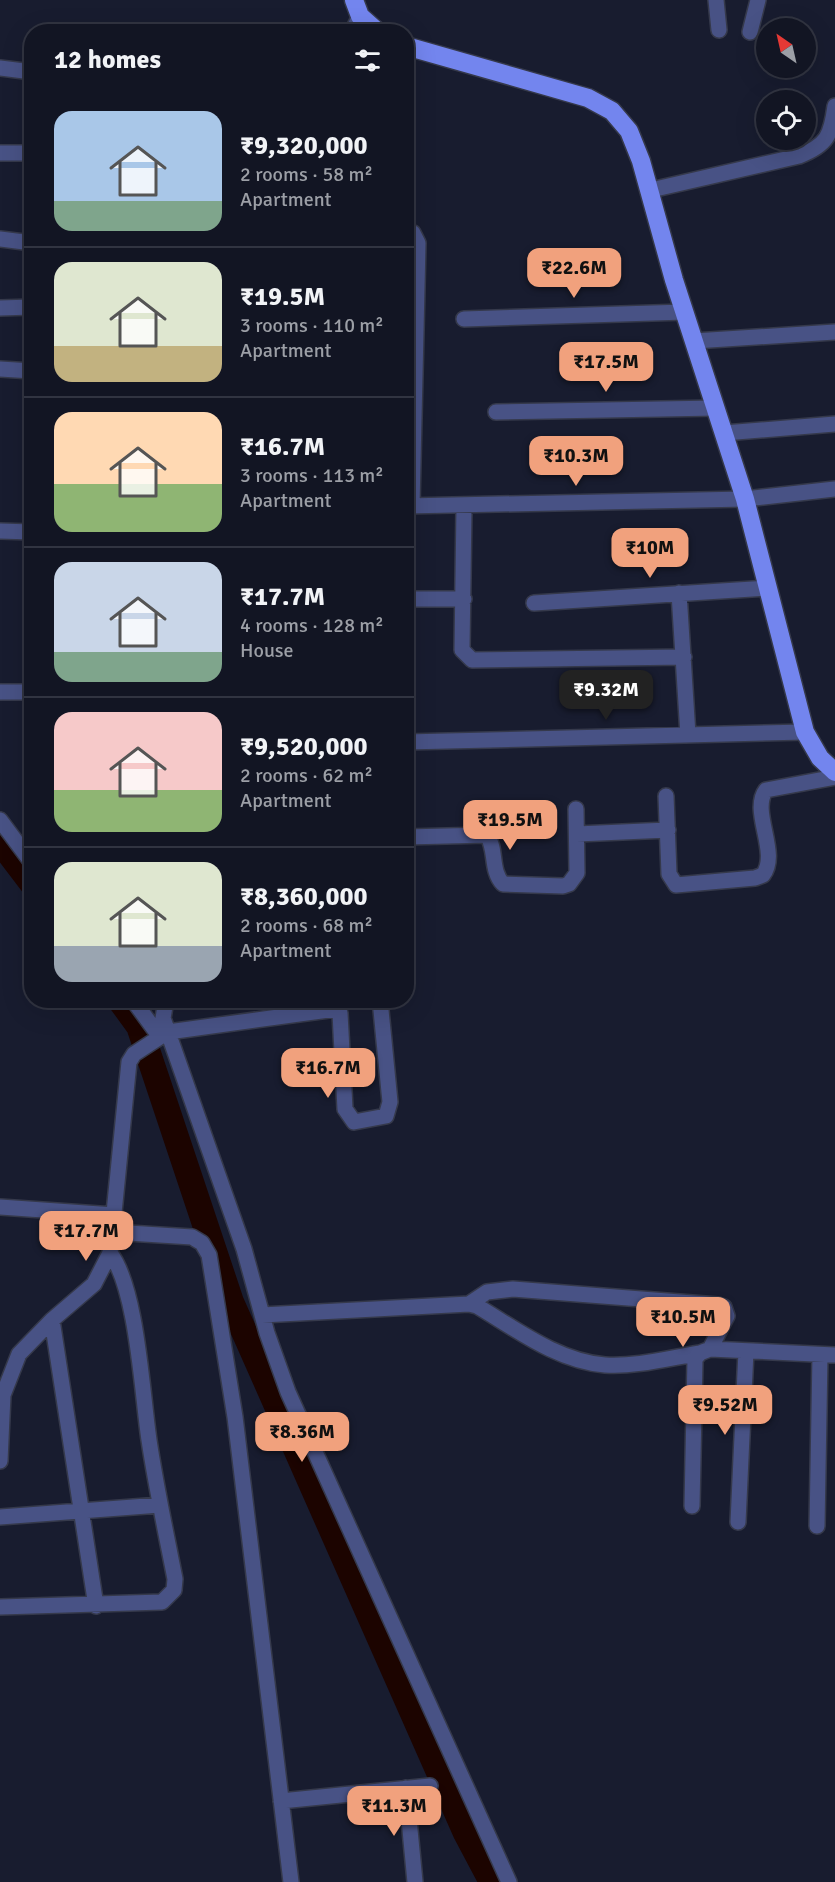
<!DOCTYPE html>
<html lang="en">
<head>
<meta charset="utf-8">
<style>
  :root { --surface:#121523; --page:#1b1e2b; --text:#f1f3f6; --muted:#9c9fa6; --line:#313441; --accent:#f1a17d }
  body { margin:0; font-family:Signika,sans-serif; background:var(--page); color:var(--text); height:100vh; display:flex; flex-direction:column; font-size:22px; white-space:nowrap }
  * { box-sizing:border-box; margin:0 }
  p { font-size:20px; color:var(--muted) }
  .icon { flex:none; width:33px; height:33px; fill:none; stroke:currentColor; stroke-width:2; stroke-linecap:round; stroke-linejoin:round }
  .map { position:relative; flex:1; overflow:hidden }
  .drawer { position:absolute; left:24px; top:24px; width:390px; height:984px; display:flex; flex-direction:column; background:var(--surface); border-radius:24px; box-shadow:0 6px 24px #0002,0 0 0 2px var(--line) }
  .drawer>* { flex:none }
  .needle { width:39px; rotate:326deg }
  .fabs { position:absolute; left:756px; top:18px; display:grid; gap:12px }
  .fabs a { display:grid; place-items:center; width:60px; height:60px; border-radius:50%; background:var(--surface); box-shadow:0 6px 24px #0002,0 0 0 2px var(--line); font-size:30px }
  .price { position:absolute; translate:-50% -51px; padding:0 14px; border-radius:12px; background:var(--accent); color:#111; font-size:20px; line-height:39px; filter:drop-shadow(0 2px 3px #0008) }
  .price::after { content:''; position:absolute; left:50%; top:36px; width:18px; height:14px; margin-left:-9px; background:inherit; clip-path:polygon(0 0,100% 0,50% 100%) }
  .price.on { background:#222; color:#fff }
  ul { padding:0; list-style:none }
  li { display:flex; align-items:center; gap:18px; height:150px; padding:0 30px }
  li+li { border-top:2px solid var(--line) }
  li span { display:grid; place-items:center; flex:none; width:168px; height:120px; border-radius:18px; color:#555 }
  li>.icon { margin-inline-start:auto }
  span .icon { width:72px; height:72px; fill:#fffc; stroke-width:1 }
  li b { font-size:26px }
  h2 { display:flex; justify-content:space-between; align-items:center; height:72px; padding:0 30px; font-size:26px }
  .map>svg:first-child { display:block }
</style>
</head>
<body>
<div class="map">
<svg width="835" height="1882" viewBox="0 0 835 1882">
  <rect width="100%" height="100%" fill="#181c2f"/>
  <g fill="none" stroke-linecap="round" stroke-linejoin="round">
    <path stroke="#1c0400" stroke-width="26" d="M0,841L32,883
      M120,1000L139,1026L231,1302L466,1833L492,1882"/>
    <defs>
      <path id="minor" d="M716,0L719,30
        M352,32L360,16
        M750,32L758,0
        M0,68L32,72
        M0,153H32
        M651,190L799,156C827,145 831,136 835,106
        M406,233H413L418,243L412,506
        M0,239L32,243
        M0,308L32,307
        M464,319L685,312
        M694,341L835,332
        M0,369L32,371
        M496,412L716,408
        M724,433L835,424
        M406,506L745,499L835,489
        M464,507L462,650L472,660L684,657
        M0,531L32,532
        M679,593L688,735
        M406,599H464
        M534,603L768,588
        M0,692H32
        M406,742L805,732
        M666,796L669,874L676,885L755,878L763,875C780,853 750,811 766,790L835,777
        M0,820L32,863
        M577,834L668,830
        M406,837L487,835C497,850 490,870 503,884L563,886L569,884L577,873L576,809
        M133,1000L160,1037
        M163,1018L244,1249L267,1333L288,1392L509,1882
        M168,1032L336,1009L340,1013L345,1109L354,1122L386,1116L390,1102L380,1000
        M0,1207L114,1215
        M112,1232L192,1237L202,1243L209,1255L235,1417L291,1882
        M469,1304L487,1292L513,1289L718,1305L724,1307L727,1316L710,1349
        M262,1315L469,1304L477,1306C516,1329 557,1361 605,1365C636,1367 669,1358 700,1353
        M52,1320L96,1606
        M0,1461L3,1395L19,1354L52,1320L94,1284L110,1253L129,1062L134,1054L160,1037L166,1000
        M692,1506L695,1359L700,1353L710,1349L835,1355
        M0,1517L160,1505
        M738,1522L746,1351
        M817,1526L820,1355
        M0,1607L162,1602L174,1590L175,1579C166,1533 156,1487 149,1440C142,1393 137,1288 110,1253
        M406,1788L415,1882
        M281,1801L430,1786"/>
      <path id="major" d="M354,0L360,16L378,32
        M406,46L588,98L612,111L629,131L641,161L674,280L745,499L805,732L820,758L835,772"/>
    </defs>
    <use href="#minor" stroke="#35394b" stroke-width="18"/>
    <use href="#major" stroke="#35394b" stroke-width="21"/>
    <use href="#minor" stroke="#485285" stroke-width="15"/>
    <use href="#major" stroke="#7385ee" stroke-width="18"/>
  </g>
</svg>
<div class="fabs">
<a><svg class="needle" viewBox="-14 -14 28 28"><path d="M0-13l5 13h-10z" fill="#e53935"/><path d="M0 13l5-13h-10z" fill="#9c9fa6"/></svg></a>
<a><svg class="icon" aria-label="locate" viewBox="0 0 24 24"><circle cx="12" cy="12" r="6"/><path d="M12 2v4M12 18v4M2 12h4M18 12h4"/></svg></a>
</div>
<b class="price" style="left:574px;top:299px">₹22.6M</b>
<b class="price" style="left:606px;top:393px">₹17.5M</b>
<b class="price" style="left:576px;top:487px">₹10.3M</b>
<b class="price" style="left:650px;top:579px">₹10M</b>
<b class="price on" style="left:606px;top:721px">₹9.32M</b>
<b class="price" style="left:510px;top:851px">₹19.5M</b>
<b class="price" style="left:328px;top:1099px">₹16.7M</b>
<b class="price" style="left:86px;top:1262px">₹17.7M</b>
<b class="price" style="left:683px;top:1348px">₹10.5M</b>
<b class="price" style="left:725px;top:1436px">₹9.52M</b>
<b class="price" style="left:302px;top:1463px">₹8.36M</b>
<b class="price" style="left:394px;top:1837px">₹11.3M</b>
<section class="drawer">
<h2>12 homes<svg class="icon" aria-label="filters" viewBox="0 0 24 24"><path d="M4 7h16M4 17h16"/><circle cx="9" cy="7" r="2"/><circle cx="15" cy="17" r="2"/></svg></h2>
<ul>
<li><span style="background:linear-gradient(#a9c7e8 75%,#7fa58c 0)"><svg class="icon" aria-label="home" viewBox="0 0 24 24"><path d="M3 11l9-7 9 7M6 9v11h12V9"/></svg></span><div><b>₹9,320,000</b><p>2 rooms · 58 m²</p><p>Apartment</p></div></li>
<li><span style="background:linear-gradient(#dfe7d0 70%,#c2b280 0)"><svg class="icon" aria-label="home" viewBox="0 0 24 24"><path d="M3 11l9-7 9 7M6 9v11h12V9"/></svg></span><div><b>₹19.5M</b><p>3 rooms · 110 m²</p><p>Apartment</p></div></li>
<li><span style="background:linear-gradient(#ffd9b3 60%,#8fb573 0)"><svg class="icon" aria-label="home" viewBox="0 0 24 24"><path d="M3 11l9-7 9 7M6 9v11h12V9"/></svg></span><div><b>₹16.7M</b><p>3 rooms · 113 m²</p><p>Apartment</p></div></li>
<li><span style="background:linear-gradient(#c9d6e8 75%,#7fa58c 0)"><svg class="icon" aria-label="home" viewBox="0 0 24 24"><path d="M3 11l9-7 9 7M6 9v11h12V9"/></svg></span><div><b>₹17.7M</b><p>4 rooms · 128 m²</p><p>House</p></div></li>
<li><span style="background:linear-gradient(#f6c9c9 65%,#8fb573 0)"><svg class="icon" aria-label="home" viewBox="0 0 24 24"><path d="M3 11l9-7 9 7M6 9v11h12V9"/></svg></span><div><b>₹9,520,000</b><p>2 rooms · 62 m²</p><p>Apartment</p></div></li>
<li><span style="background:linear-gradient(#dfe7d0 70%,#9aa5b1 0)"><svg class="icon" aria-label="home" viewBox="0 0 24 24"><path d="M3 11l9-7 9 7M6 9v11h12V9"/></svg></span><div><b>₹8,360,000</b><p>2 rooms · 68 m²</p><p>Apartment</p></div></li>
</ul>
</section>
</div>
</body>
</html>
